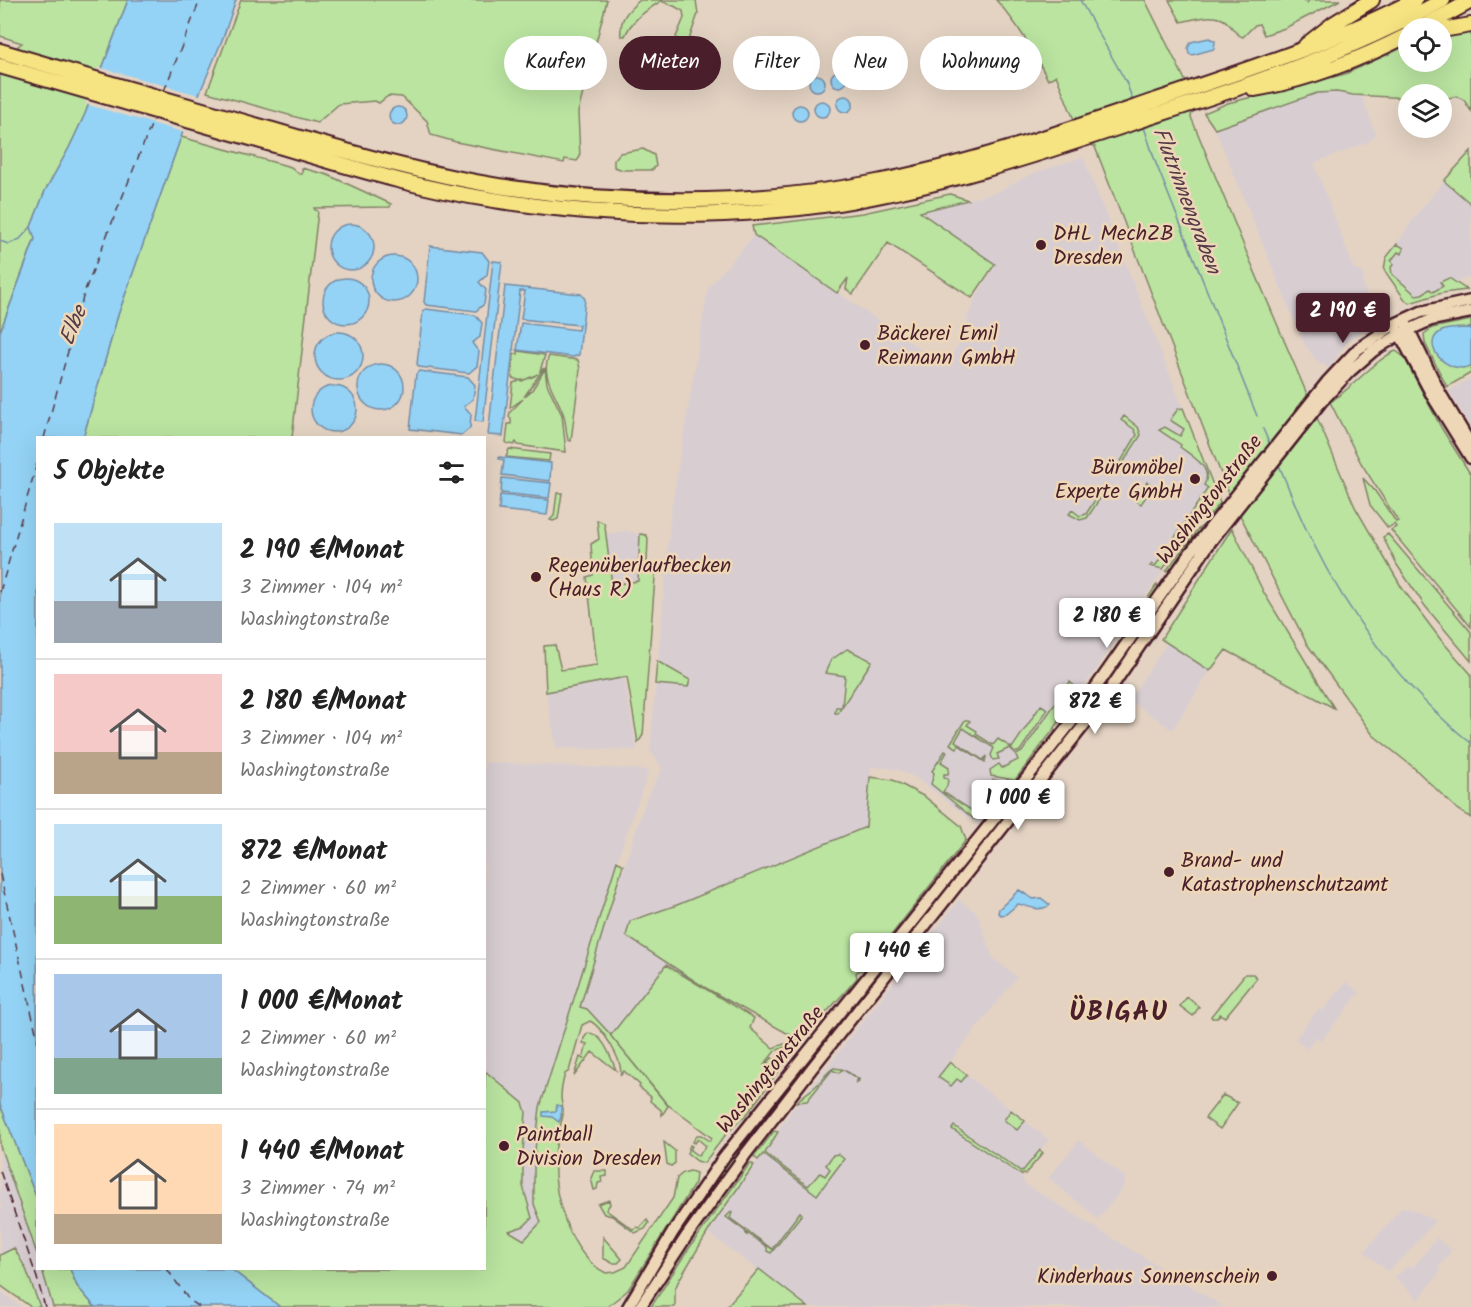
<!DOCTYPE html>
<html lang="de">
<head>
<meta charset="utf-8">
<style>
  :root { --surface:#fff; --page:#f6f6f6; --text:#222; --muted:#767676; --line:#e0e0e0; --accent:#4a1f2b }
  body { margin:0; font-family:Kalam,sans-serif; background:var(--page); color:var(--text); height:100vh; display:flex; flex-direction:column; font-size:22px; white-space:nowrap }
  * { box-sizing:border-box; margin:0 }
  p { font-size:20px; color:var(--muted) }
  .icon { flex:none; width:33px; height:33px; fill:none; stroke:currentColor; stroke-width:2; stroke-linecap:round; stroke-linejoin:round }
  .map { position:relative; flex:1; overflow:hidden }
  .sheet { position:absolute; left:36px; top:436px; width:450px; height:834px; display:flex; flex-direction:column; background:var(--surface); border-radius:0px; box-shadow:0 6px 24px #0002 }
  .sheet>* { flex:none }
  .top-card { position:absolute; left:504px; top:36px; width:570px; height:54px; display:flex; gap:12px }
  .fabs { position:absolute; left:1398px; top:18px; display:grid; gap:12px }
  .fabs a { display:grid; place-items:center; width:54px; height:54px; border-radius:50%; background:var(--surface); box-shadow:0 6px 24px #0002; font-size:30px }
  .price { position:absolute; translate:-50% -51px; padding:0 14px; border-radius:6px; background:#fff; color:#222; font-size:20px; line-height:39px; filter:drop-shadow(0 2px 3px #0008) }
  .price::after { content:''; position:absolute; left:50%; top:36px; width:18px; height:14px; margin-left:-9px; background:inherit; clip-path:polygon(0 0,100% 0,50% 100%) }
  .price.current { background:var(--accent); color:#fff }
  ul { padding:0; list-style:none }
  li { display:flex; align-items:center; gap:18px; height:150px; padding:0 18px }
  li+li { border-top:2px solid var(--line) }
  li span { display:grid; place-items:center; flex:none; width:168px; height:120px; border-radius:0px; color:#555 }
  li>.icon { margin-inline-start:auto }
  span .icon { width:72px; height:72px; fill:#fffc; stroke-width:1 }
  li b { font-size:26px }
  h2 { display:flex; justify-content:space-between; align-items:center; height:72px; padding:0 18px; font-size:26px }
  .tag { padding:0 21px; border-radius:27px; background:var(--surface); box-shadow:0 6px 24px #0002; font-size:21px; line-height:54px }
  .tag.current { background:var(--accent); color:#fff }
  .map>svg:first-child { display:block }
</style>
</head>
<body>
<div class="map">
<svg width="1471" height="1307" viewBox="0 0 1471 1307">
  <rect width="100%" height="100%" fill="#e4d3c3"/>
  <filter id="ink" filterUnits="userSpaceOnUse"><feTurbulence type="fractalNoise" baseFrequency=".0167" numOctaves="2"/><feDisplacementMap in="SourceGraphic" scale="12" xChannelSelector="R" yChannelSelector="G"/><feConvolveMatrix kernelMatrix="1 2 1 2 8 2 1 2 1" color-interpolation-filters="sRGB"/></filter>
  <g filter="url(#ink)">
    <path fill="#d8ced2" d="M1337,92L1362,96L1376,135L1368,142L1314,163L1354,269L1363,273V284L1368,299L1377,311L1378,316L1376,319L1347,342L1329,368L1317,361L1304,344L1215,129L1317,93Z
      M1083,157L1220,500L1210,514L1200,520L1189,532L1091,677L1015,780L1008,786L978,825L916,778L896,769L871,767L867,827L677,905L630,920L626,936L667,963L610,1035L587,1009L579,1007L646,799L662,768L650,751L671,510L708,288L754,235L945,366L968,329L967,318L978,293L996,264L919,212L997,192L1031,174Z
      M1444,181L1471,204V276L1456,282L1452,279L1433,292L1416,295L1392,274L1390,261L1402,246L1397,244L1413,219Z
      M1471,378V428L1449,391Z
      M625,531L640,534L638,582L612,585L606,534Z
      M1167,643L1210,671L1172,730L1129,700Z
      M624,677L637,750L556,748L546,692Z
      M484,762L649,770L617,861L540,1107L534,1159V1204L554,1253L485,1224Z
      M959,900L977,913L993,958L1017,977L950,1062L1049,1140L1022,1172L961,1130L955,1126L952,1129L1021,1175L1025,1184L1224,1307H808L708,1233L762,1154L761,1153L793,1109Z
      M1346,982L1360,992L1321,1041L1316,1037L1307,1049L1295,1039L1318,1009L1322,1011Z
      M1079,1140L1126,1178L1123,1188L1098,1219L1048,1178Z
      M0,1146L37,1254L38,1269H42L53,1307H40L26,1269L14,1248L0,1255V1209L2,1208L0,1202Z
      M1402,1207L1414,1210L1435,1221L1404,1257L1388,1271L1364,1252Z
      M1436,1238L1452,1250L1438,1268L1441,1271L1418,1300L1395,1277L1409,1265L1413,1268Z
      M0,1290L2,1292L21,1307H0Z"/>
    <path fill="#bae4a0" stroke="#828266" stroke-width="1.5" d="M0,0H128L85,114L69,148L45,191L31,227L35,238L0,332V75L17,47L22,43L0,36Z
      M241,0H607L578,112L580,157L577,161L565,159L564,163L456,142L431,135L427,121L402,97L388,96L379,103L375,101L339,104L317,123L207,92Z
      M640,0H696L698,14L685,51L676,37L684,18L683,11L674,6L661,1C646,11 632,19 625,36H621C619,19 628,10 640,0Z
      M996,0H1145L1194,98L1191,117L1246,251L1355,507L1402,588L1441,640L1471,674V818L1458,810L1413,767L1373,735L1307,644L1228,492L1095,147L1081,137L1056,75L1048,80C1033,50 1018,24 996,0Z
      M1169,0H1303L1307,3L1309,0H1340L1285,28L1264,35L1259,24L1255,25L1243,37C1236,35 1234,30 1229,24C1217,11 1196,19 1181,22Z
      M1471,31V111L1464,100L1456,96L1442,100V94H1408V98L1353,95L1337,92L1317,93L1215,129L1204,113L1228,103L1345,74L1408,45V62H1442V35Z
      M181,137L291,167L299,174H302V168L328,175L391,204L390,207L314,208L315,210L318,211L292,438H83L118,315Z
      M643,149L654,155L656,166L652,170H623L614,167V160L620,153Z
      M1471,151V204L1444,181Z
      M950,194L968,200L920,212L995,264L972,298L888,243L853,294L846,289L848,278L837,293L754,235L752,226L863,213Z
      M1397,244L1404,248L1402,254L1398,252L1391,261L1394,264L1391,267L1392,274L1416,295L1422,294L1430,289L1433,292L1443,286L1440,282L1449,278L1467,290L1442,293L1410,303L1406,301L1384,270L1386,258Z
      M1471,320V328L1451,329L1467,368L1471,366V373L1447,387L1425,343L1424,334L1432,328Z
      M518,351L545,355L540,371L544,368L524,397L532,390L545,369L547,384L562,415L566,452L518,445L516,442L514,445L506,443L508,424H511V419L509,417L510,412L523,399L510,408L513,383C521,379 530,380 538,374L522,381L512,378L514,354H518Z
      M1396,351L1404,357L1442,429L1471,475V627L1391,530L1396,527L1394,524L1388,528L1370,505L1363,478L1375,491L1396,522L1398,521L1361,463L1330,402C1350,390 1378,357 1396,351Z
      M549,356L578,360L580,369L571,441L568,440C566,432 566,424 564,416C559,398 539,376 549,356Z
      M1183,408L1220,503L1211,514L1200,518L1163,569L1150,566L1152,564L1156,565L1208,488L1204,485C1214,468 1192,456 1180,447L1181,445L1159,430L1165,427L1180,436L1184,429L1170,420L1178,409Z
      M1124,416L1138,427L1141,435L1121,466H1118L1137,435L1134,429L1121,420Z
      M509,449L550,454L549,461L506,457Z
      M1147,482L1153,486L1141,504L1135,500Z
      M1104,486L1107,488L1087,518L1080,520L1069,514L1072,510L1080,516L1086,514Z
      M557,493H562L558,519L553,521L550,520L554,516Z
      M1213,517L1193,538L1169,571H1166L1196,531Z
      M597,520L604,523L605,527L612,585L638,581L640,534L646,535L648,538L647,563L656,564L643,735L638,743L627,677L546,692L544,646L555,645L561,670L597,665L587,577L593,575L591,544L599,539Z
      M1232,528L1264,593L1334,708L1226,650L1210,671L1161,639Z
      M1388,534L1471,632V661L1425,606L1397,565L1383,537Z
      M1157,584L1158,588L1101,672L1100,671Z
      M847,649L872,661L838,713H835L836,707H842L845,676L825,673L831,660Z
      M657,661L690,680L688,687L655,684Z
      M1070,682L1079,690V693L1054,729L1015,780L991,776L990,770L999,764L1002,768L1018,760L1016,755L1022,752Z
      M1041,705L1048,709L1020,751L1015,753L1010,748L997,754L999,759L993,760L991,755L994,748L963,728L955,741L983,760L986,757L985,762L959,745L957,748L950,744L965,720H968L970,721L967,725L977,731L976,734L993,745L998,739L1012,748Z
      M945,751L947,752L941,762L949,767L948,774H944V778L948,779L947,786L943,792L974,812L978,807L982,810L991,799L987,796L992,798L999,789L993,780L1009,782L981,819H974L931,784L934,773L932,771Z
      M870,777L893,780L925,797L961,826L966,840L863,971L859,970L856,973L857,978C839,1000 819,1019 801,1041L704,987L626,936L630,921L677,905L866,827Z
      M973,852L974,853L945,891L932,911L835,1033L833,1031Z
      M617,861L623,865L580,1007L587,1009L611,1035L666,965L754,1018L750,1028L773,1048L787,1043L792,1044L775,1051L764,1065L765,1066L772,1058L776,1060L782,1053V1050L791,1049L795,1044L797,1046L747,1114L727,1133L704,1163L697,1161L687,1153L690,1145L692,1146L690,1150L698,1156L706,1146L698,1139L695,1143L693,1142L697,1135H701L710,1141L712,1138L667,1104L610,1035L668,1106L662,1115L661,1110L650,1101L651,1097L639,1087L640,1085L624,1071L620,1076C625,1063 602,1027 590,1021L582,1025L569,1071L565,1074C563,1081 561,1089 561,1097C561,1103 564,1108 563,1115C560,1128 556,1141 555,1155C552,1193 569,1255 606,1273L615,1272L626,1267L673,1198L677,1178L683,1173L690,1171L696,1173L695,1183L628,1290L607,1307H280L231,1269H484L485,1071L523,1103L526,1112L523,1152V1186L532,1218L524,1226L509,1231L524,1240L541,1222L534,1204V1159L540,1107Z
      M1245,974H1253L1257,978L1225,1017L1220,1014L1217,1018H1212L1211,1016Z
      M1187,997L1199,1007L1193,1016L1180,1006Z
      M588,1033C603,1033 611,1058 616,1070L592,1052L574,1076L580,1057L583,1059L587,1044L583,1043L584,1038Z
      M806,1059L810,1061L725,1175L722,1177L716,1174Z
      M950,1062L967,1075L961,1082L957,1079L951,1086L938,1077Z
      M834,1068C844,1068 851,1074 859,1079V1081L855,1083L858,1079L842,1069L839,1073L832,1070L807,1101L797,1102C803,1095 809,1092 816,1086C823,1080 826,1072 834,1068Z
      M1223,1095L1238,1103L1220,1129L1205,1118Z
      M0,1104L37,1199V1254L0,1146Z
      M1011,1110L1025,1121L1017,1130L1004,1120Z
      M954,1126L1022,1172L1040,1150L1043,1153L1025,1174L1021,1175L952,1129Z
      M774,1131L778,1132L765,1153L808,1186L820,1173L825,1176L830,1169L826,1165L833,1155L838,1154L844,1159L817,1195L763,1154L758,1160L754,1157Z
      M664,1142L675,1151V1163L671,1166L667,1164Z
      M750,1163L754,1165L712,1225L679,1280L675,1289V1307H651L685,1254Z
      M594,1171H607V1176L601,1177L602,1182L598,1183L597,1189L594,1190L591,1178Z
      M703,1192L708,1194L635,1307H631Z
      M609,1200L610,1204L606,1210L634,1230L637,1227L640,1228L647,1220L649,1223L645,1229L635,1233L612,1216L604,1214L598,1204Z
      M731,1212L732,1213L730,1218L772,1249L800,1212L802,1214L771,1253L767,1251V1247L747,1233V1236L745,1231L726,1217Z
      M603,1237L622,1259L618,1263H612L603,1258Z
      M14,1248L26,1269L40,1307H31L0,1285V1255Z
      M42,1269H70L77,1286L95,1307H53Z
      M759,1269L808,1307H726Z"/>
    <path fill="#94d3f5" stroke="#768ba4" stroke-width="1.5" d="M128,0H236L223,38L181,137L118,315L83,438H38L37,1199L0,1104V332L35,239L31,227L45,191L69,148L85,114Z
      M1209,38L1215,41L1214,49L1192,55L1189,54L1188,48L1191,42Z
      M831 79a8 8 0 1 1 16 0a8 8 0 1 1-16 0Z
      M809 83a8 8 0 1 1 16 0a8 8 0 1 1-16 0Z
      M837 104a8 8 0 1 1 16 0a8 8 0 1 1-16 0Z
      M814 109a8 8 0 1 1 16 0a8 8 0 1 1-16 0Z
      M792 113a8 8 0 1 1 16 0a8 8 0 1 1-16 0Z
      M389 116a9 9 0 1 1 18 0a9 9 0 1 1-18 0Z
      M328 247a23 23 0 1 1 46 0a23 23 0 1 1-46 0Z
      M430,246L482,252L489,261L487,275L479,282L486,290L484,304L476,311L426,305L424,302Z
      M371 279a23 23 0 1 1 46 0a23 23 0 1 1-46 0Z
      M493,261L502,262L483,422L475,421Z
      M323 301a23 23 0 1 1 46 0a23 23 0 1 1-46 0Z
      M505,286L581,294L585,299L579,355L573,357L517,350L521,323L578,330L579,325L521,319L525,291H520L503,436L488,435Z
      M426,309L475,315L482,323L480,337L472,343L479,352L477,366L469,373L419,367L417,364L423,311Z
      M1471,328V366C1447,376 1418,343 1442,331C1451,327 1462,329 1471,328Z
      M315 356a24 24 0 1 1 48 0a24 24 0 1 1-48 0Z
      M358 387a23 23 0 1 1 46 0a23 23 0 1 1-46 0Z
      M419,371L468,377L475,385L473,399L464,406L471,414L470,428L462,435L410,429L416,374Z
      M311 409a23 23 0 1 1 46 0a23 23 0 1 1-46 0Z
      M499,457L551,463L550,481L502,475L504,460L499,459Z
      M502,478L551,483L549,498L501,493Z
      M500,495L549,500L547,515L499,510Z
      M1019,890L1033,899L1041,898L1050,905C1038,913 1030,906 1018,904L1006,914L1001,915L998,913L999,909Z
      M557,1105L561,1106V1117L559,1122L552,1117L543,1116V1112L556,1111Z
      M70,1269H231L280,1307H95L77,1286Z"/>
    <path fill="#e4d3c3" d="M98,67L202,96L186,133L85,104Z"/>
    <g fill="none" stroke-linecap="round" stroke-linejoin="round">
      <path stroke="#768ba4" stroke-width="1.5" d="M1080,0L1126,82L1134,103
        M1144,127L1155,161L1257,416
        M0,241L9,244L20,239L31,227
        M1263,429L1270,445
        M1278,463C1289,488 1298,514 1311,539C1349,616 1403,689 1471,743"/>
      <path stroke="#553a49" stroke-width="1.5" stroke-dasharray="8 6" stroke-linecap="butt" d="M164,91L200,0
        M44,438L85,290L154,118
        M0,592L38,460
        M0,874L38,1041
        M167,1269L189,1300L200,1307"/>
      <defs>
        <path id="secondary" d="M1406,324L1440,393L1471,445
          M1397,329L1433,397L1471,458
          M628,1307L673,1232L724,1157L1070,724L1191,552L1327,382L1358,349L1395,324L1421,312L1471,301
          M640,1307L686,1237L745,1155L812,1068L1096,710L1211,541L1321,402L1350,371L1373,351L1400,334L1431,320L1471,312"/>
        <path id="highway" d="M1421,28L1471,1
          M1442,30L1471,25
          M1306,45L1333,24L1372,0
          M0,51C87,77 175,102 262,127C339,149 418,173 498,186C620,205 750,206 872,183C968,165 1062,132 1154,101C1243,71 1332,43 1415,0
          M0,66C92,93 183,119 275,145C347,166 419,189 494,200C607,218 724,220 838,203C938,187 1033,156 1129,124C1236,89 1344,56 1443,0
          M1254,89C1309,80 1359,60 1408,35"/>
      </defs>
      <use href="#secondary" stroke="#4a1f2b" stroke-width="15"/>
      <use href="#highway" stroke="#4a1f2b" stroke-width="18"/>
      <use href="#secondary" stroke="#eed7b6" stroke-width="10"/>
      <use href="#highway" stroke="#f6e381" stroke-width="14"/>
      <path stroke="#4a1f2b" stroke-width="1.5" stroke-dasharray="9 4.5" stroke-linecap="butt" d="M0,1171L37,1278L45,1307"/>
    </g>
  </g>
  <g fill="#4a1f2b" stroke="#eed7b6" stroke-width="2">
    <circle cx="1041" cy="245" r="6"/>
    <circle cx="865" cy="345" r="6"/>
    <circle cx="1195" cy="479" r="6"/>
    <circle cx="536" cy="577" r="6"/>
    <circle cx="1169" cy="872" r="6"/>
    <circle cx="504" cy="1146" r="6"/>
    <circle cx="1272" cy="1276" r="6"/>
  </g>
  <g text-anchor="middle" stroke-width="5" stroke-linejoin="round" paint-order="stroke">
    <g font-size="21" fill="#4a1f2b" stroke="#eed7b6" text-anchor="start">
      <text x="1053" y="240">DHL MechZB<tspan x="1053" dy="24">Dresden</tspan></text>
      <text x="877" y="340">Bäckerei Emil<tspan x="877" dy="24">Reimann GmbH</tspan></text>
      <text x="1183" y="474" text-anchor="end">Büromöbel<tspan x="1183" dy="24">Experte GmbH</tspan></text>
      <text x="548" y="572">Regenüberlaufbecken<tspan x="548" dy="24">(Haus R)</tspan></text>
      <text x="1181" y="867">Brand- und<tspan x="1181" dy="24">Katastrophenschutzamt</tspan></text>
      <text x="516" y="1141">Paintball<tspan x="516" dy="24">Division Dresden</tspan></text>
      <text x="1260" y="1283" text-anchor="end">Kinderhaus Sonnenschein</text>
    </g>
    <g font-size="21" fill="#4a1f2b" stroke="#eed7b6">
      <text transform="translate(1209 499) rotate(-52)" y="7">Washingtonstraße</text>
      <text transform="translate(770 1069) rotate(-51)" y="7">Washingtonstraße</text>
    </g>
    <g font-size="22" font-style="italic" fill="#553a49" stroke="#eed7b6">
      <text transform="translate(1188 200) rotate(69)" y="8">Flutrinnengraben</text>
      <text transform="translate(72 325) rotate(-68)" y="8">Elbe</text>
    </g>
    <g font-size="27" font-weight="bold" letter-spacing="1.5" fill="#4a1f2b" stroke="#eed7b6">
      <text x="1119" y="1020">ÜBIGAU</text>
    </g>
  </g>
</svg>
<div class="fabs">
<a><svg class="icon" aria-label="locate" viewBox="0 0 24 24"><circle cx="12" cy="12" r="6"/><path d="M12 2v4M12 18v4M2 12h4M18 12h4"/></svg></a>
<a><svg class="icon" aria-label="layers" viewBox="0 0 24 24"><path d="M12 4l9 5-9 5-9-5zM3 14l9 5 9-5"/></svg></a>
</div>
<b class="price current" style="left:1343px;top:344px">2 190 €</b>
<b class="price" style="left:1107px;top:649px">2 180 €</b>
<b class="price" style="left:1095px;top:735px">872 €</b>
<b class="price" style="left:1018px;top:831px">1 000 €</b>
<b class="price" style="left:897px;top:984px">1 440 €</b>
<div class="top-card">
<a class="tag">Kaufen</a>
<a class="tag current">Mieten</a>
<a class="tag">Filter</a>
<a class="tag">Neu</a>
<a class="tag">Wohnung</a>
</div>
<section class="sheet">
<h2>5 Objekte<svg class="icon" aria-label="filters" viewBox="0 0 24 24"><path d="M4 7h16M4 17h16"/><circle cx="9" cy="7" r="2"/><circle cx="15" cy="17" r="2"/></svg></h2>
<ul>
<li><span style="background:linear-gradient(#bfe0f5 65%,#9aa5b1 0)"><svg class="icon" aria-label="home" viewBox="0 0 24 24"><path d="M3 11l9-7 9 7M6 9v11h12V9"/></svg></span><div><b>2 190 €/Monat</b><p>3 Zimmer · 104 m²</p><p>Washingtonstraße</p></div></li>
<li><span style="background:linear-gradient(#f6c9c9 65%,#b9a48a 0)"><svg class="icon" aria-label="home" viewBox="0 0 24 24"><path d="M3 11l9-7 9 7M6 9v11h12V9"/></svg></span><div><b>2 180 €/Monat</b><p>3 Zimmer · 104 m²</p><p>Washingtonstraße</p></div></li>
<li><span style="background:linear-gradient(#bfe0f5 60%,#8fb573 0)"><svg class="icon" aria-label="home" viewBox="0 0 24 24"><path d="M3 11l9-7 9 7M6 9v11h12V9"/></svg></span><div><b>872 €/Monat</b><p>2 Zimmer · 60 m²</p><p>Washingtonstraße</p></div></li>
<li><span style="background:linear-gradient(#a9c7e8 70%,#7fa58c 0)"><svg class="icon" aria-label="home" viewBox="0 0 24 24"><path d="M3 11l9-7 9 7M6 9v11h12V9"/></svg></span><div><b>1 000 €/Monat</b><p>2 Zimmer · 60 m²</p><p>Washingtonstraße</p></div></li>
<li><span style="background:linear-gradient(#ffd9b3 75%,#b9a48a 0)"><svg class="icon" aria-label="home" viewBox="0 0 24 24"><path d="M3 11l9-7 9 7M6 9v11h12V9"/></svg></span><div><b>1 440 €/Monat</b><p>3 Zimmer · 74 m²</p><p>Washingtonstraße</p></div></li>
</ul>
</section>
</div>
</body>
</html>
